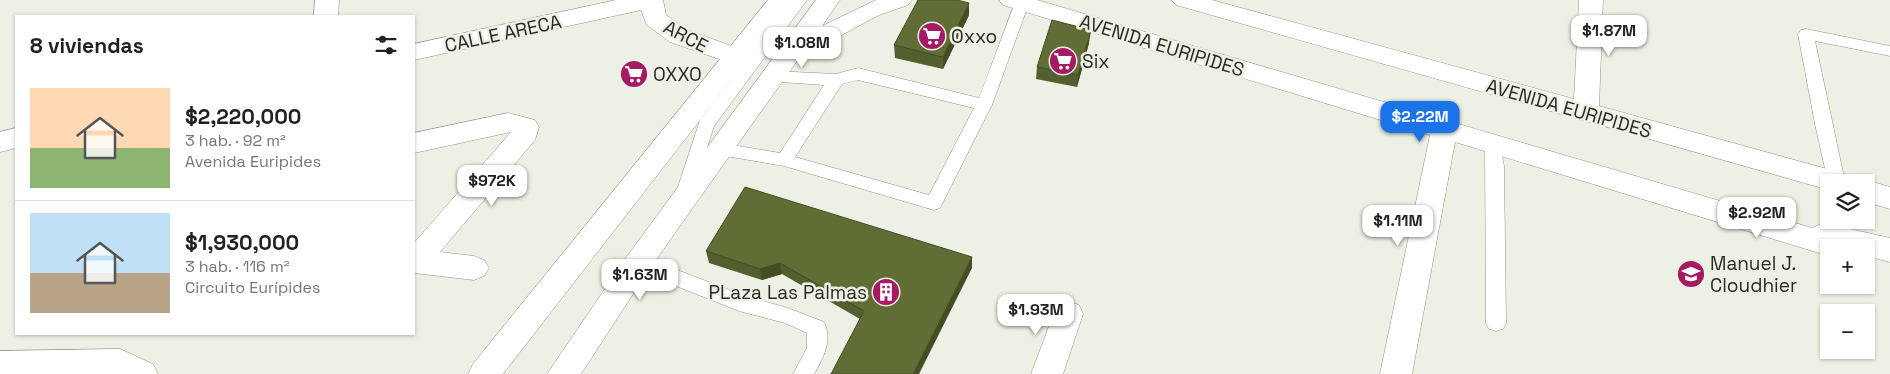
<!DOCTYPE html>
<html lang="es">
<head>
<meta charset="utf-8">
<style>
  :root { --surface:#fff; --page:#f6f6f6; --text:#202124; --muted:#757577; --line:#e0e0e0; --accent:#1a73e8 }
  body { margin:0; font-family:"Space Grotesk",sans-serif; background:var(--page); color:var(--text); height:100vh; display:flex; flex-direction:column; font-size:19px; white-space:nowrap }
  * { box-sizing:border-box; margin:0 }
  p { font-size:16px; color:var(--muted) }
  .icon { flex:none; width:28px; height:28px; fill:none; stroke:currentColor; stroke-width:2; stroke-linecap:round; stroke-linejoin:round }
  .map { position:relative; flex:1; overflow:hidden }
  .side { position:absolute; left:15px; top:15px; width:400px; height:320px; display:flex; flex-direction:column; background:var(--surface); border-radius:0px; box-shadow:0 1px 4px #0004 }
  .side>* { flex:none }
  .tools { position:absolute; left:1820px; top:174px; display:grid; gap:10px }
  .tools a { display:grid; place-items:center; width:55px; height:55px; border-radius:0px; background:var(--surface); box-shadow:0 1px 4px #0004; font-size:25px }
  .price { position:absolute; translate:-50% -42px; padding:0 11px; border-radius:10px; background:#fff; color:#222; font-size:16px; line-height:32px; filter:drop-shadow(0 1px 2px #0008) }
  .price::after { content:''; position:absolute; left:50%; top:30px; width:15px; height:11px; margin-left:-8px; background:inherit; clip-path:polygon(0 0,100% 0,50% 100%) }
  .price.active { background:var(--accent); color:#fff }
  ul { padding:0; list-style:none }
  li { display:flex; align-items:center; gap:15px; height:125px; padding:0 15px }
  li+li { border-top:1px solid var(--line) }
  li span { display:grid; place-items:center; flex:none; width:140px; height:100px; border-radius:0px; color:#555 }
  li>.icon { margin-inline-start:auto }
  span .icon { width:60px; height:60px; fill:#fffc; stroke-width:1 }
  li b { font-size:21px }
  h2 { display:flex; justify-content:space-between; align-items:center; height:60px; padding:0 15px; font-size:21px }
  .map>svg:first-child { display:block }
</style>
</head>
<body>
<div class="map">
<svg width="1890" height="374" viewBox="0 0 1890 374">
  <rect width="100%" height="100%" fill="#edf1e5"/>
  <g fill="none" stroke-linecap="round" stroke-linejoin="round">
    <defs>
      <path id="lane" d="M792,0H807L714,126L692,195L686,197L680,195L677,190L700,120Z
        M1016,0H1028L1029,3L992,105L940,208L934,210L784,166L720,155L714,153L712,149L714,145L720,143L780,153L824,85L766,81L764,77L766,73L772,71L836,74L858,68L979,98ZM858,80L974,108L929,195L795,157L842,84Z
        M1806,29L1890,46V56L1815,41L1845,182H1828L1815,124L1798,34L1801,30Z
        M1493,138L1499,140L1504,166L1506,323L1503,329L1496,331L1489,329L1486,323L1485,144L1487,140Z
        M638,255L748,297L788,308L824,322C833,341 823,358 814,374H793L807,348V333L785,323L739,311L631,268L629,263L631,258Z"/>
      <path id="street" d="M315,0H339L338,16H314Z
        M616,0H663L666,15L688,30L745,51L748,57L745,63L736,65L670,42L647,25L641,10L414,60V44Z
        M999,0H1037L1812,228L1823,223L1890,238V262L1866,256V248H1829V256L1455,142L1412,374H1380L1430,135L1003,5Z
        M1172,0H1212L1574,99L1579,0H1603L1599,106L1838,172L1848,175L1852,182H1829V190L1176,5Z
        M508,113L535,120L539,127L535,140L440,252L474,256L484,260L489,268L484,276L474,280L414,273V243L511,132L414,153V133Z
        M16,128V148L0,152V132Z
        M1866,180L1890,187V209L1866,202V182H1859Z
        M1068,301L1079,305L1083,314L1063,374H1031L1057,305Z
        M120,349L153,364L158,374H0V351Z"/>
      <path id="secondary" d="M768,0H793L503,374H468L473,364Z
        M816,0H840L822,26L876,0H912L908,5L879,15L799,58L648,271L581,374H547L628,255Z"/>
    </defs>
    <use href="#lane" stroke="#909489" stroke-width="1"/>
    <use href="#street" stroke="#909489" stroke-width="1"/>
    <use href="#secondary" stroke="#909489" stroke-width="1"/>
    <use href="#lane" fill="#fff" fill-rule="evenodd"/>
    <use href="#street" fill="#fff" fill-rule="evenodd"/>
    <use href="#secondary" fill="#fff" fill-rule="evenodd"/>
  </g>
  <path fill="#535f2e" d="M969,15L943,69L895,58L894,45Z
    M1089,43L1077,87L1036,79L1037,67Z
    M706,251L972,268L860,319L782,274L762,280L709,263Z"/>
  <path fill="#434d26" d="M969,3V15L943,69V57Z
    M1091,30L1089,43L1077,87L1078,75Z
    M972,257V268L919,374H913Z
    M780,263L782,274L762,280L760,269Z"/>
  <path fill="#606e36" stroke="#434d26" d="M918,0H957L969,3L943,57L894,45Z
    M1052,20L1091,30L1078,75L1037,67Z
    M745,187L972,257L913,374H831L864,311L780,263L760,269L706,251Z"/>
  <defs>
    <symbol id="supermarket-disc" viewBox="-11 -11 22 22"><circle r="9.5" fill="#a51b63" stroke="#edf1e5"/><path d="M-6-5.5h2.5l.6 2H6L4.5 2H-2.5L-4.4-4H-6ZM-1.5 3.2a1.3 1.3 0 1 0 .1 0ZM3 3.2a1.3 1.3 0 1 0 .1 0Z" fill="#fff"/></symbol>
    <symbol id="school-disc" viewBox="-11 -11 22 22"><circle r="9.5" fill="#a51b63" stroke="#edf1e5"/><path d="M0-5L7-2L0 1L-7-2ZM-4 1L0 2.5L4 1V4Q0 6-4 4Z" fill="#fff"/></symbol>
    <symbol id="building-disc" viewBox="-11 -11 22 22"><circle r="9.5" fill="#a51b63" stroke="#edf1e5"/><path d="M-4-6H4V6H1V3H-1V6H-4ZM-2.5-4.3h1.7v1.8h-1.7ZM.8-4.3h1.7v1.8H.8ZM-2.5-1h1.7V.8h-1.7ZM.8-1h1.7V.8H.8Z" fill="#fff"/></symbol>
  </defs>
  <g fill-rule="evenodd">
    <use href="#supermarket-disc" x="916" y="20" width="32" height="32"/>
    <use href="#supermarket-disc" x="1047" y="45" width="32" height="32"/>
    <use href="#supermarket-disc" x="618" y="58" width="32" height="32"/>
    <use href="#school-disc" x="1675" y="258" width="32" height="32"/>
    <use href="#building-disc" x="870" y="276" width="32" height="32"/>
  </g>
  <g text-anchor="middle" stroke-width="5" stroke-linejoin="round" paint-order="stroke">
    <g font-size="19" fill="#282a25" stroke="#edf1e5">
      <text transform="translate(503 33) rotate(-12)" y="7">CALLE ARECA</text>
      <text transform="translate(686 36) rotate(28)" y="7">ARCE</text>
      <text transform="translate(1162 45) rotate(17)" y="7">AVENIDA EURIPIDES</text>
      <text transform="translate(1569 108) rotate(16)" y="7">AVENIDA EURIPIDES</text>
    </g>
    <g font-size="19" fill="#282a25" stroke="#edf1e5" text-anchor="start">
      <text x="951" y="43">Oxxo</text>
      <text x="1082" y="68">Six</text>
      <text x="653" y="81">OXXO</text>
      <text x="1710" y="270">Manuel J.<tspan x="1710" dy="22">Cloudhier</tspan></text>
      <text x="867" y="299" text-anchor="end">PLaza Las Palmas</text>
    </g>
  </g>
</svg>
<div class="tools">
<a><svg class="icon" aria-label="layers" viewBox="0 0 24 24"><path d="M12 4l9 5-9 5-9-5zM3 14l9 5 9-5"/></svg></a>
<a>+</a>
<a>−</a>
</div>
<b class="price" style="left:1609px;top:57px">$1.87M</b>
<b class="price" style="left:802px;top:69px">$1.08M</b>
<b class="price active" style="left:1420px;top:143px">$2.22M</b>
<b class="price" style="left:492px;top:207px">$972K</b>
<b class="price" style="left:1757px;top:239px">$2.92M</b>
<b class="price" style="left:1398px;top:247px">$1.11M</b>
<b class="price" style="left:640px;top:301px">$1.63M</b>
<b class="price" style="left:1036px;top:336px">$1.93M</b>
<section class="side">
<h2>8 viviendas<svg class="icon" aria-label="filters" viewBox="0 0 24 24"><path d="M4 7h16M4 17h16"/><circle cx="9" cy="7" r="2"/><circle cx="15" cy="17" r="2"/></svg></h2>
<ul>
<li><span style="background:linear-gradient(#ffd9b3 60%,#8fb573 0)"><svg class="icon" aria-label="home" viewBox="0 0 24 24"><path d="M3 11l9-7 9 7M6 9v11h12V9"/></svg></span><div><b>$2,220,000</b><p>3 hab. · 92 m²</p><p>Avenida Euripides</p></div></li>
<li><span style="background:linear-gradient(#bfe0f5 60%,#b9a48a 0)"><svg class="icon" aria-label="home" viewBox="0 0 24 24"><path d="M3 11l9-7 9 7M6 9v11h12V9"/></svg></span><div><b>$1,930,000</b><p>3 hab. · 116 m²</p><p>Circuito Eurípides</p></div></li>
</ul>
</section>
</div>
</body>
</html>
